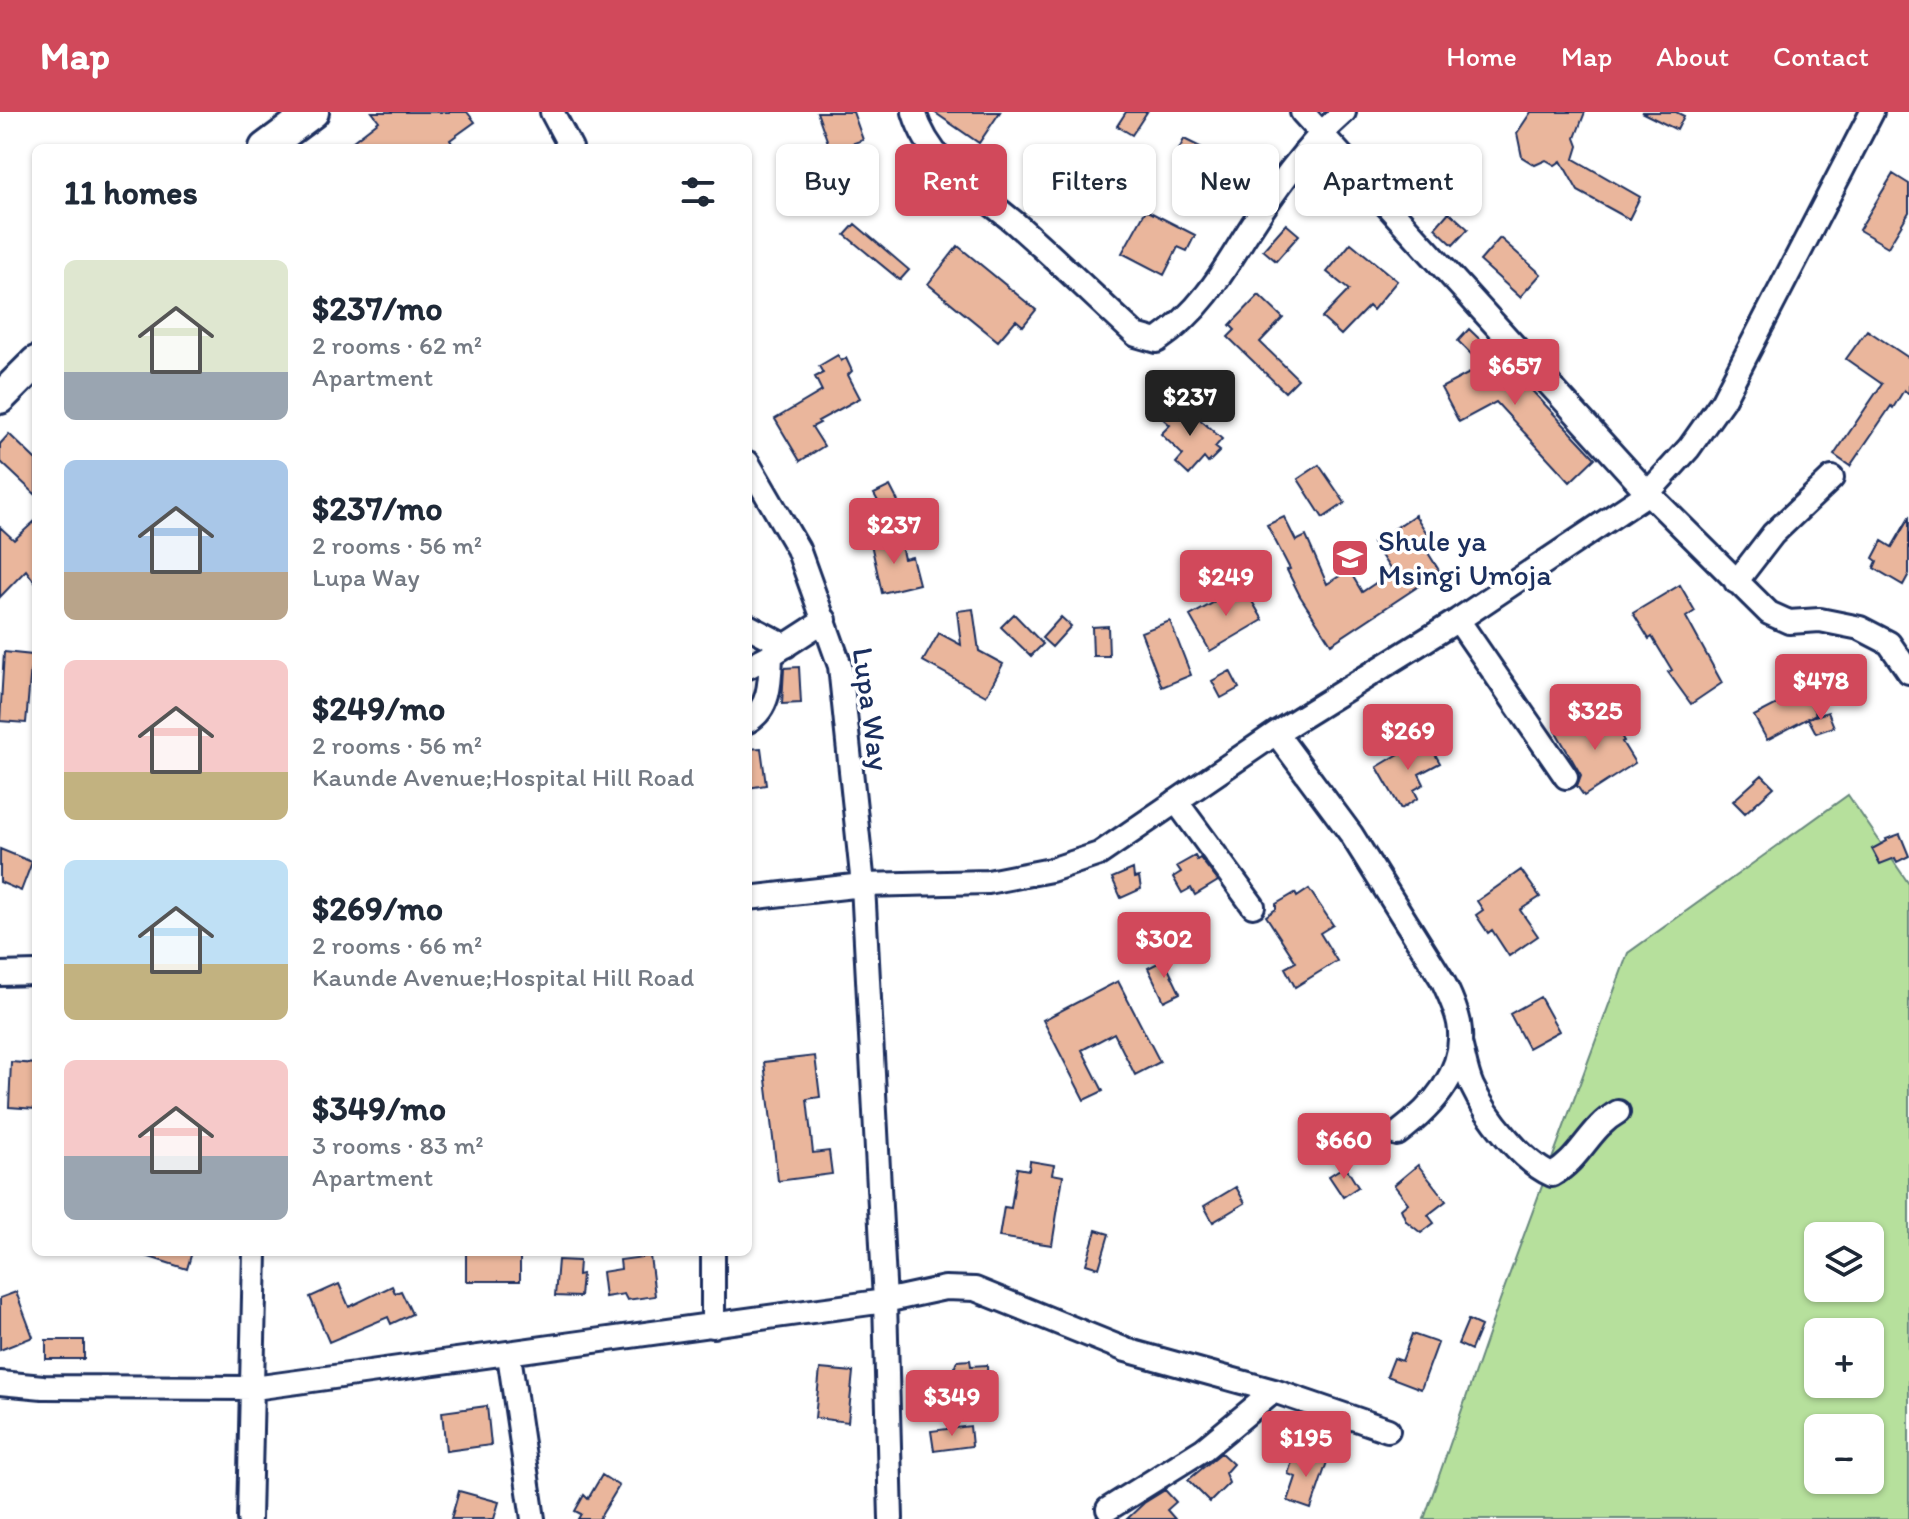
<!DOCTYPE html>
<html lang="en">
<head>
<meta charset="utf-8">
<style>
  :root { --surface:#fff; --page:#f6f6f7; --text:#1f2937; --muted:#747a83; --accent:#d1495b }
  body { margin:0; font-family:Itim,sans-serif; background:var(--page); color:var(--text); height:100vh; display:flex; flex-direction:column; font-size:30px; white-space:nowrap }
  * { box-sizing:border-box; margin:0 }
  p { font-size:26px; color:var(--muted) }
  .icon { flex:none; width:44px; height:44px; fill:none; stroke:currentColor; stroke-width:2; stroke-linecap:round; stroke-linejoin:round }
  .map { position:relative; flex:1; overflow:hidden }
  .sheet { position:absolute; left:32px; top:32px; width:720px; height:1112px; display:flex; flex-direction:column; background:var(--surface); border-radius:12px; box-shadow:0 2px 6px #0004 }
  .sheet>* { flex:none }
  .top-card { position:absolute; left:776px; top:32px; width:760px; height:72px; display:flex; gap:16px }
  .controls { position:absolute; left:1804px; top:1110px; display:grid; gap:16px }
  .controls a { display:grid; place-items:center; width:80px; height:80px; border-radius:12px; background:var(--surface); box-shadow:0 2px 6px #0004; font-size:40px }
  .price { position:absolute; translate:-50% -68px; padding:0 18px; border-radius:8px; background:var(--accent); color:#fff; font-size:26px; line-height:52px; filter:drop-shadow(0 2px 4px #0008) }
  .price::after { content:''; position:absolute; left:50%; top:48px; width:24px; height:18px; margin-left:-12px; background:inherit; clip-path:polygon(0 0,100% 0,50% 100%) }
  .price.on { background:#222; color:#fff }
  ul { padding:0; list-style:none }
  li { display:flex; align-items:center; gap:24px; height:200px; padding:0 32px }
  li span { display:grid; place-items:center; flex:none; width:224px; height:160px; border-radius:12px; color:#555 }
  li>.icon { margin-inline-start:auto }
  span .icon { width:96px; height:96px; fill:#fffc; stroke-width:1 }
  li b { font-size:34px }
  h2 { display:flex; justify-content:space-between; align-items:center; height:96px; padding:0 32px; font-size:34px }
  .chip { padding:0 28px; border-radius:12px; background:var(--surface); box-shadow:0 2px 6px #0004; font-size:28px; line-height:72px }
  .chip.on { background:var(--accent); color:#fff }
  header { display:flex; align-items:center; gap:48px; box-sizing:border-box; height:112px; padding:0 40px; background:var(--accent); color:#fff }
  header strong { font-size:38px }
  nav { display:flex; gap:44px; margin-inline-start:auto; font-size:28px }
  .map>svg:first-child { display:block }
</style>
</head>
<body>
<header>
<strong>Map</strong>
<nav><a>Home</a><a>Map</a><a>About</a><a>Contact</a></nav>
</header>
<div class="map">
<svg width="1909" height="1407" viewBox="0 0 1909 1407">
  <rect width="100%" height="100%" fill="#fff"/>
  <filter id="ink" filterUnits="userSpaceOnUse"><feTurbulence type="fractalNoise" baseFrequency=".0125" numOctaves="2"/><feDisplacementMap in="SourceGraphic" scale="16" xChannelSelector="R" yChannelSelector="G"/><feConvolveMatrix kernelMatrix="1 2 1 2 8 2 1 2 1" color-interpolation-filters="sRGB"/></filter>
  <g filter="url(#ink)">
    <path fill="#b6e09c" stroke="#68887d" stroke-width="2" fill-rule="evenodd" d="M1848,683L1909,772V1407H1424L1500,1188L1628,841ZM1818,1124H1870V1176H1818ZM1818,1220H1870V1272H1818ZM1818,1316H1870V1368H1818Z"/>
    <path fill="#eab69c" stroke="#1b2f5e" stroke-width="2" d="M372,0H467L475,10L450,28L455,36H344L379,9Z
      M817,0H853L863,28L831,39Z
      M934,0H1000L979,31Z
      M1126,0H1147L1132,23L1117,14Z
      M1531,0H1585L1575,26L1578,34L1574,47L1640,85L1629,107L1578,79L1561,49L1555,53L1546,48L1535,53L1522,45L1517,21Z
      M1641,0H1676L1684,4L1677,18Z
      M1184,27L1253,61L1245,78L1176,44Z
      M1893,62L1909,72V100L1888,135L1859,118Z
      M1146,98L1195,123L1187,139L1178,135L1164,163L1122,141Z
      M1449,100L1468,117L1453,133L1435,116Z
      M855,112L909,158L900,168L845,123Z
      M1286,112L1299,123L1276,149L1263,138Z
      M1500,126L1541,162L1520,185L1480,149Z
      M1351,131L1397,169L1373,198L1369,194L1341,223L1322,206L1349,178L1327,160Z
      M958,134L1036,198L1023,214L1016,208L998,229L928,172Z
      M1259,183L1283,206L1260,230L1298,267L1285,280L1228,225L1235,218L1230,213Z
      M1469,217L1523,269L1595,346L1570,370L1496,290L1459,310L1441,276L1483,254L1458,229Z
      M1867,218L1909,246V282L1904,278L1893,296L1891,294L1850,354L1834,343L1882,272L1846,247Z
      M838,243L841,249L846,246L852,259L848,263L860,286L818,309L820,311L812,315L824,334L800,349L775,307L822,279L815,265L823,261L819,254Z
      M1172,294L1180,301L1186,295L1222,327L1215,335L1220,339L1208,351L1204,346L1189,363L1176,351L1183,343L1161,322L1170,313L1161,305Z
      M9,322L36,348V383L0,349V332Z
      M1319,353L1345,391L1323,406L1298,367Z
      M890,374L906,405L891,413L874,382Z
      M1415,403L1428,423L1420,428L1440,460L1331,532L1300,484L1287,458L1290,457L1267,413L1284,405L1296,429L1306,424L1327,472L1349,458L1362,480L1392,460L1373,431Z
      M1909,406V462L1903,473L1874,456L1877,449L1873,446L1882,429L1892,435Z
      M36,408V472L26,458L0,485V415L14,428Z
      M899,425L904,447L912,445L919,472L882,481L871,432Z
      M1680,473L1695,499L1686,505L1722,571L1691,592L1668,560L1672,558L1652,525L1649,527L1633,501Z
      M1243,474L1263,508L1210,539L1190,504Z
      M973,497L979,539L1003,552L986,584L923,549L939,521L961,533L957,499Z
      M1014,502L1043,532L1031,544L1001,515Z
      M1061,505L1071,514L1052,535L1042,526Z
      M1170,509L1191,563L1162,575L1141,520Z
      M1108,514L1109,544H1093L1092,515Z
      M4,540L32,543L26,611L0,609Z
      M799,555L801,591L782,592L784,556Z
      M1230,559L1239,576L1221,586L1212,569Z
      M1804,578L1816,602L1767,628L1754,604Z
      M1593,599L1603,618L1614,611L1624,629L1622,630L1635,651L1584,684L1577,674L1581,663L1556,620Z
      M1828,600L1834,615L1816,621L1808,606Z
      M1426,626L1440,651L1419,662L1424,672L1414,678L1418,686L1401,697L1377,655Z
      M761,636L766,673L748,676V637Z
      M1762,663L1774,675L1745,701L1733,689Z
      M1900,722L1909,744L1897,750L1895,746L1880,752L1872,737L1887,729L1886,727Z
      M0,737L32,750L21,779L0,770Z
      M1195,744L1197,748L1200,746L1218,769L1195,783L1191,776L1182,781L1173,765L1181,760L1177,754Z
      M1133,757L1134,766L1139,765L1141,777L1121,786L1112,766Z
      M1521,758L1540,785L1520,798L1538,824L1509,844L1492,818L1488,821L1476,803L1483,798L1477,789Z
      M1309,777L1333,813L1320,821L1337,849L1295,875L1285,856L1296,850L1266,804L1276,797V792L1295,781L1297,785Z
      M1164,848L1180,881L1164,889L1148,856Z
      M1118,869L1160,950L1135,963L1114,921L1082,938L1103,979L1084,988L1043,908Z
      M1540,885L1559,919L1528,936L1510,902Z
      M815,944L820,985L807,987L813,1041L829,1039L832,1062L778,1069L764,950Z
      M11,950L36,952V997L9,995Z
      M1359,1025L1368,1037L1345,1054L1336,1042Z
      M1030,1049L1054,1053L1052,1062L1063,1064L1052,1133L999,1125L1004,1095L1011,1096L1017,1056L1029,1058Z
      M1418,1053L1446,1089L1428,1103L1434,1111L1421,1121L1406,1109L1401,1097L1408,1091L1394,1073Z
      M1345,1054L1358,1075L1343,1085L1329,1064Z
      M1236,1075L1245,1091L1213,1110L1204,1094Z
      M1096,1118L1109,1122L1099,1156L1086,1152Z
      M144,1140H192L187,1157L143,1143Z
      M466,1140H520V1169H466Z
      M650,1144L655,1184L627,1188L624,1182L605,1185L602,1160L621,1157L620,1148Z
      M558,1148L579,1149L578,1163L582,1162L580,1185L555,1184Z
      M339,1172L349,1195L392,1174L395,1181L401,1179L412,1202L391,1212L388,1205L329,1230L310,1185Z
      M16,1180L33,1225L0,1238V1186Z
      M1468,1208L1481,1214L1471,1238L1458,1232Z
      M1412,1222L1438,1231L1421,1277L1387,1264L1394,1246L1402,1249Z
      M46,1228H84V1247H46Z
      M970,1248L971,1254L987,1253L988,1284L949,1286L947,1257H954L957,1249Z
      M820,1257L853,1260L848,1310L815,1306Z
      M487,1294L491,1333L446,1339L442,1300Z
      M970,1314L972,1334L934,1339L931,1319Z
      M1295,1340L1327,1350L1311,1397L1288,1389L1296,1365L1288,1362Z
      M1221,1341L1233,1352L1225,1361L1229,1371L1210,1390L1188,1368Z
      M602,1363L619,1374L599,1407H578L581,1402L575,1399L584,1383L588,1387Z
      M1165,1378L1176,1390L1167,1398L1175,1407H1127L1144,1391Z
      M459,1379L499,1390L494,1407H451Z"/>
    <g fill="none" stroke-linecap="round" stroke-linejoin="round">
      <defs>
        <path id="minor" d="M552,0L571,36
          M914,0C930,53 975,77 1015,111C1056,147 1096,186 1136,223L1157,229C1198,201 1219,167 1244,126C1272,82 1305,34 1344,0
          M1302,0L1648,381L1769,501L1789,510L1820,508L1860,516L1889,531L1909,560
          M748,351L798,437L840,554L863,773L885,1189L891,1407
          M1736,470L1773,422L1832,366
          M1458,508L1566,665
          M748,514L786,534
          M748,555L771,543L825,508
          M748,609C771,596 770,567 771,543
          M1276,621L1351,722L1443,869C1449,882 1456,896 1459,911C1467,958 1432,996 1397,1022
          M1176,689L1253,794
          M748,786L863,773L988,770L1051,758L1099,742L1276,621L1458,508L1648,381L1689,336L1723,288L1872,0
          M0,862L36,861
          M1460,931C1464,945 1466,961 1472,974C1486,1004 1522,1050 1552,1063C1581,1047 1589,1016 1618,1000
          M713,1140V1214
          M509,1243L533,1407
          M0,1271L43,1275L254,1276L885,1189L945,1176L975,1177L1126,1238L1274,1279L1388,1318
          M1108,1397L1204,1337L1274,1279
          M249,1407L255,1140"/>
        <path id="secondary" d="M265,36L313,0
          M0,286L36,250"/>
      </defs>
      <use href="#minor" stroke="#1b2f5e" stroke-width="28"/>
      <use href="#secondary" stroke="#1b2f5e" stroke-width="36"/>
      <use href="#minor" stroke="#fff" stroke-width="22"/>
      <use href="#secondary" stroke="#fff" stroke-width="30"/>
    </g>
  </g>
  <defs>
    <symbol id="school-square" viewBox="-11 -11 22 22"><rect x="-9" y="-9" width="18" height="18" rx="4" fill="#d1495b" stroke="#fff"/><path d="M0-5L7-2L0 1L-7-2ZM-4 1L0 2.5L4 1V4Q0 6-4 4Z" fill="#fff"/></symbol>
  </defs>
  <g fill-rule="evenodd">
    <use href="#school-square" x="1328" y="424" width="44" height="44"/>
  </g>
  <g text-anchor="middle" stroke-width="7" stroke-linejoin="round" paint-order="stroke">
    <g font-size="30" fill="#1b2f5e" stroke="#fff" text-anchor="start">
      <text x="1378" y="439">Shule ya<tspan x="1378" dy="34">Msingi Umoja</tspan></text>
    </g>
    <g font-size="30" fill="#1b2f5e" stroke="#fff">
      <text transform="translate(871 597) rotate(82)" y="10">Lupa Way</text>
    </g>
  </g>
</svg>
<div class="controls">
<a><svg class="icon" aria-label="layers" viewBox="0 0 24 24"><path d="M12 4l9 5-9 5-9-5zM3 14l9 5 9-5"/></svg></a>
<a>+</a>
<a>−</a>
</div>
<b class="price" style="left:1515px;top:295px">$657</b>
<b class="price on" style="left:1190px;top:326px">$237</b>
<b class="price" style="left:894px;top:454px">$237</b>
<b class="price" style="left:1226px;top:506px">$249</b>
<b class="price" style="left:1821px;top:610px">$478</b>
<b class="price" style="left:1595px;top:640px">$325</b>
<b class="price" style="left:1408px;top:660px">$269</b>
<b class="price" style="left:1164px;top:868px">$302</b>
<b class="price" style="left:1344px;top:1069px">$660</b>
<b class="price" style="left:952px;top:1326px">$349</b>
<b class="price" style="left:1306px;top:1367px">$195</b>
<div class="top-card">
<a class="chip">Buy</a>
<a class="chip on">Rent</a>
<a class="chip">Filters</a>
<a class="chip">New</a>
<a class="chip">Apartment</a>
</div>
<section class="sheet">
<h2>11 homes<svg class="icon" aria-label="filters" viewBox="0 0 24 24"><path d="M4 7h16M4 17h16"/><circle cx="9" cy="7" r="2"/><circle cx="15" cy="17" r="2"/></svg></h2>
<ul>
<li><span style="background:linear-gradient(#dfe7d0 70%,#9aa5b1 0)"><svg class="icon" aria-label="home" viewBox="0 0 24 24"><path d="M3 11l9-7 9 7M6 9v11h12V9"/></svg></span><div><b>$237/mo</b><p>2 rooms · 62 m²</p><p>Apartment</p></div></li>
<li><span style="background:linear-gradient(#a9c7e8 70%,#b9a48a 0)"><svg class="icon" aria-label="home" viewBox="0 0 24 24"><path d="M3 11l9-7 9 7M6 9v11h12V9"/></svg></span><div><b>$237/mo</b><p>2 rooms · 56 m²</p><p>Lupa Way</p></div></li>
<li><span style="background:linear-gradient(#f6c9c9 70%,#c2b280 0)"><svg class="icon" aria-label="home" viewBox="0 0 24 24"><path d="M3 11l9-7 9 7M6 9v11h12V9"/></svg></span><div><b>$249/mo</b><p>2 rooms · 56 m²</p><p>Kaunde Avenue;Hospital Hill Road</p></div></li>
<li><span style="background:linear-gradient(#bfe0f5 65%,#c2b280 0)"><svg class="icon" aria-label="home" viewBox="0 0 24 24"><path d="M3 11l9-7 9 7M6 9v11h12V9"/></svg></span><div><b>$269/mo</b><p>2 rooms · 66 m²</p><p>Kaunde Avenue;Hospital Hill Road</p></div></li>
<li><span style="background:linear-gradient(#f6c9c9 60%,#9aa5b1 0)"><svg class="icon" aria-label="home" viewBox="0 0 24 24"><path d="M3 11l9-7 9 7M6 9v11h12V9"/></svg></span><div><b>$349/mo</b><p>3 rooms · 83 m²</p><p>Apartment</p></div></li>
</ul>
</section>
</div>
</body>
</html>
